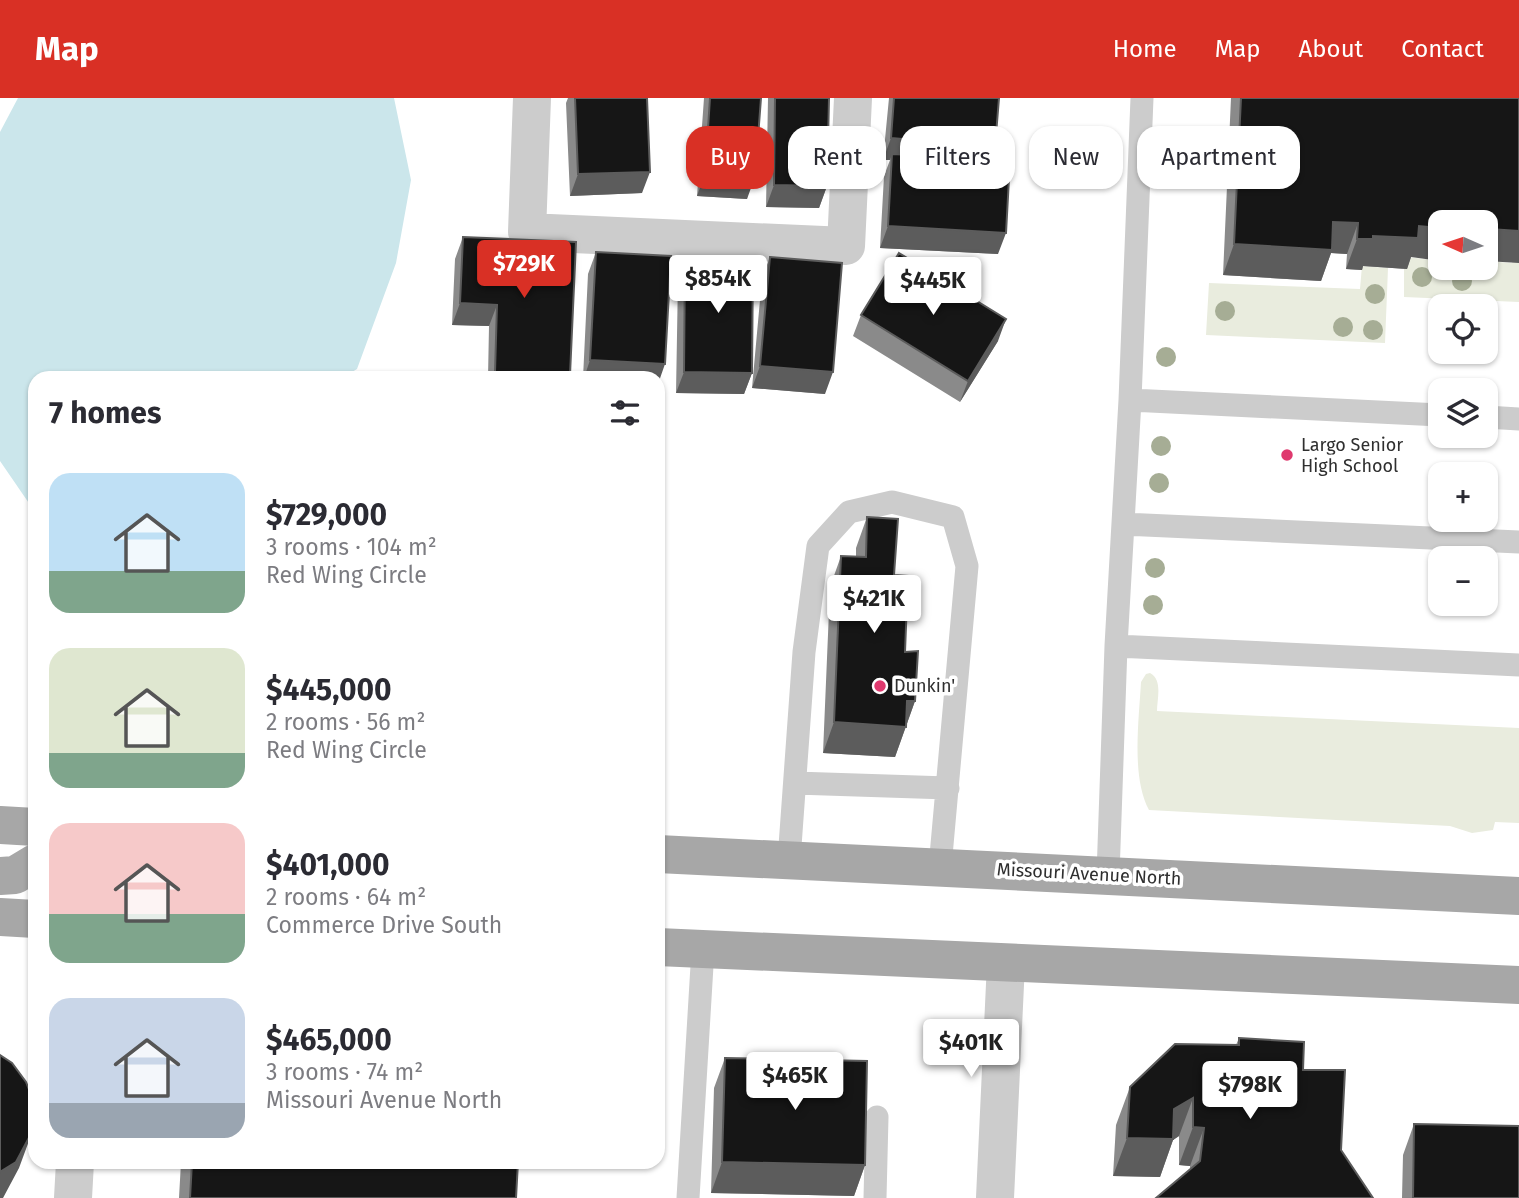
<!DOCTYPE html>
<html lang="en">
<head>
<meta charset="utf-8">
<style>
  :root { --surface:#fff; --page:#f7f7f7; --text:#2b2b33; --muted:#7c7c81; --accent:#d93025 }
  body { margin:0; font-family:"Fira Sans",sans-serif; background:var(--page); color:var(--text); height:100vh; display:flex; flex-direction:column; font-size:26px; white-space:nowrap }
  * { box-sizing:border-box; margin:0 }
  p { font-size:23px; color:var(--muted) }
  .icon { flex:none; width:38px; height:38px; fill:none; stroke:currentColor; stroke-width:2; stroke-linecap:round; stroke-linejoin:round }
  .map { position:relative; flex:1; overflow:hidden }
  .sheet { position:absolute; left:28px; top:273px; width:637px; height:798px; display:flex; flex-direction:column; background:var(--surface); border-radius:21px; box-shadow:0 2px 5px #0004 }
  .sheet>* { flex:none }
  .hud { position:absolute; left:686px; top:28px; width:665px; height:63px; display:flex; gap:14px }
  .needle { width:46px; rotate:273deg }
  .tools { position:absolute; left:1428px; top:112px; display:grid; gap:14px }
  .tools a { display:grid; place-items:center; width:70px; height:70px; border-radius:14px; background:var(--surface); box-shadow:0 2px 5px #0004; font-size:35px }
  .price { position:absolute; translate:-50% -60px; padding:0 16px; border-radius:7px; background:#fff; color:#222; font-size:23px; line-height:46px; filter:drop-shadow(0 2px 4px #0008) }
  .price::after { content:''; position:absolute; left:50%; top:42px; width:21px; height:16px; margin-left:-10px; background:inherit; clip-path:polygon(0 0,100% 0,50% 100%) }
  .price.on { background:var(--accent); color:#fff }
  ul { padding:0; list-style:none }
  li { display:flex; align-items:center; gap:21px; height:175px; padding:0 21px }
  li span { display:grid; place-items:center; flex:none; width:196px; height:140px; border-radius:21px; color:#555 }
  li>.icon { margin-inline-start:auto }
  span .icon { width:84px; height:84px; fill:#fffc; stroke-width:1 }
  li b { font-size:30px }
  h2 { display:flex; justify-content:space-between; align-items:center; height:84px; padding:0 21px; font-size:30px }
  .chip { padding:0 24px; border-radius:21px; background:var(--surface); box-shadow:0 2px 5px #0004; font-size:24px; line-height:63px }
  .chip.on { background:var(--accent); color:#fff }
  header { display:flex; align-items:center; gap:42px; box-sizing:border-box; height:98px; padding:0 35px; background:var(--accent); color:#fff }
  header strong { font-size:33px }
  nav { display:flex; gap:38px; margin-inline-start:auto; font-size:24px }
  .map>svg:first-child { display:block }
</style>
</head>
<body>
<header>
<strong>Map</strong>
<nav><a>Home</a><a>Map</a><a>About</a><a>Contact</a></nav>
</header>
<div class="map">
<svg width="1519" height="1100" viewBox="0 0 1519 1100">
  <rect width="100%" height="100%" fill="#fff"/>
  <path fill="#e9ecde" d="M1408,159L1440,163V170H1486V163L1512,165L1513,163H1519V204L1404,199V171Z
    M1362,168L1388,170L1385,245L1206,237L1209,185L1360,191Z
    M1150,575C1163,582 1157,601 1157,613L1519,630V725L1495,724L1493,732L1472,735L1450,728L1149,712C1131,679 1139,621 1141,584L1146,576Z"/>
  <path fill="#cbe6eb" d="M18,0H394L411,82L396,165L357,271L342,280H35V414L0,363V34Z"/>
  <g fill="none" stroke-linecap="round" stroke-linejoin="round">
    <path stroke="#ccc" stroke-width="23" d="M1142,0L1130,302L1440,317
      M1486,319L1519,321
      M1123,426L1519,444
      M1116,548L1519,567
      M795,685L948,690
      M789,762L804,554L818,448L849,414L892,404L953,419L967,468L940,769
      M1108,777L1116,548L1130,302
      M688,1100L703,851
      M875,1100L877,1019"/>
    <path stroke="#ccc" stroke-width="38" d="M532,0L527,134L846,148L853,0
      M73,1100L75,1064
      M995,1100L1006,865"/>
    <path stroke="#a7a7a7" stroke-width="38" d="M0,727L35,729
      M658,756L1519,798
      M0,778L15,777L35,765
      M0,819L35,821
      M658,849L1519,887"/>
  </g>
  <g fill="#a6ad95">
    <circle cx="1422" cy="179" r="10"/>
    <circle cx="1462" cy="183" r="10"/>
    <circle cx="1375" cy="196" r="10"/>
    <circle cx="1225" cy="213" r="10"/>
    <circle cx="1343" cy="229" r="10"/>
    <circle cx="1373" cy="232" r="10"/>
    <circle cx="1166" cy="259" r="10"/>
    <circle cx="1161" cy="348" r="10"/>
    <circle cx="1159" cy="385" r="10"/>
    <circle cx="1155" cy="470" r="10"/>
    <circle cx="1153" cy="507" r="10"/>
  </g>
  <path fill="#8a8a8a" d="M568,0H647L642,95L570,98L566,5Z
    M704,0H761L747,101L697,98Z
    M768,0H829L827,88L819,110L766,109Z
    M889,0H999L995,49L990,61L998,156L880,150L884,78L890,62H883Z
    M1231,0H1519L1486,124L1411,159L1407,171L1363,168L1362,172L1346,171L1347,156L1331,155L1321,183L1223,177Z
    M463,139L569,280H488L489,228L452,227L455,161Z
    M596,154L658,280H583L588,176Z
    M685,158L752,275L744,296L676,295L678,180Z
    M770,159L825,296L752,290L762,180Z
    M861,217L998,243L960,304L853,238Z
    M867,419L905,554L915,603L895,659L823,655L830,489L841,458L856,459V450Z
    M1239,940L1303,972L1190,1072V1068L1179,1067V1038L1173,1042L1160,1079L1113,1078L1116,1027L1130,989L1236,947Z
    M725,960L865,1067L854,1098L711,1095L714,990Z
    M1414,1026L1519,1100H1402L1403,1057Z
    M181,1064H518L516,1100H179Z"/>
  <path fill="#5c5c5c" d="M891,40L995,49L987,70L892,56L890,62H883Z
    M650,74L642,95L570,98L578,76Z
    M705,76L755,79L747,101L697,98Z
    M774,87L827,88L819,110L766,109Z
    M1333,124L1358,125L1347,156L1331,155L1321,183L1223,177L1234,146Z
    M888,128L1006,135L998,156L880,150Z
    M1419,128L1440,130V163L1411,159L1407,171L1363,168L1362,172L1346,171L1357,141Z
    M1490,131L1519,133V165L1486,163V133Z
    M460,205L497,207L489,228L452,227Z
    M1006,221L998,243L960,304L968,283Z
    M590,262L665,266L658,286V280H584Z
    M760,268L833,274L825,296L752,290Z
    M495,274L570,277L569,280H493Z
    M684,274L752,275L744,296L676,295Z
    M907,603H915L895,659L823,655L834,624Z
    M1193,1000L1179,1038L1173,1042L1160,1079L1113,1078L1127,1040Z
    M1193,1029L1204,1030L1190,1068L1179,1067Z
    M33,1032L19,1070L3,1100H0V1074Z
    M722,1064L865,1067L854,1098L711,1095Z"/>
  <path fill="#161616" stroke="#5c5c5c" stroke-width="2" d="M575,0H647L650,74L578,76Z
    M710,0H761L755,79L705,76Z
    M775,0H829L827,88L774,87Z
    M894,0H999L995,49L891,40Z
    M1241,0H1519V133L1490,131L1489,133H1486V124H1440V130L1419,128L1418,140L1373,138V141H1357L1358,125L1333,124L1332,152L1234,146Z
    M892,56L1010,62L1006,135L888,128Z
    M463,139L576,144L570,277L495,274L497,207L460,205Z
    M596,154L671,158L665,266L590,262Z
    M899,155L1006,221L968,283L861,217Z
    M685,158L753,159L752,275L684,274Z
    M770,159L842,165L833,274L760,268Z
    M867,419L898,421L894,477L908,478L905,554L918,553L915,603H907L906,629L834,624L841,458L866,459Z
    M1239,940L1304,944L1303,972H1345L1341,1052L1373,1100H1156L1200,1063L1204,1030L1193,1029V1000L1174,1011L1173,1041L1127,1040L1130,989L1175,946L1239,947Z
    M0,957L12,965L26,984L35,1007L33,1032L16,1064L0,1074Z
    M725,960L867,963L865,1067L722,1064Z
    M1414,1026L1519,1028V1100H1413Z
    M192,1064H518L516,1100H190Z"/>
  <g fill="#df396e" stroke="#fff" stroke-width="2.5">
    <circle cx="1287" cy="357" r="7"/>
    <circle cx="880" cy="588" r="7"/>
  </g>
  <g text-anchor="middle" stroke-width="7" stroke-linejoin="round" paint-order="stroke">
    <g font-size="18" fill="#2f2f2f" stroke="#fff" text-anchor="start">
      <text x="1301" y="353">Largo Senior<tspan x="1301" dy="21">High School</tspan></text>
      <text x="894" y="594">Dunkin'</text>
    </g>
    <g font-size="18" fill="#2f2f2f" stroke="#fff">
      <text transform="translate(1089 776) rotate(3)" y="6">Missouri Avenue North</text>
    </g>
  </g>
</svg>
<div class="tools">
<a><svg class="needle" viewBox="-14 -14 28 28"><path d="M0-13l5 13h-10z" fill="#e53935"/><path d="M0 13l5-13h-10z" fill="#7c7c81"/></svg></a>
<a><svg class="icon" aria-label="locate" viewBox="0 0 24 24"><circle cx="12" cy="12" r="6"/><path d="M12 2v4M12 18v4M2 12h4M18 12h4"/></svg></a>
<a><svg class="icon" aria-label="layers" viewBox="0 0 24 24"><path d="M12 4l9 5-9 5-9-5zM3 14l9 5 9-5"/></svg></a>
<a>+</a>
<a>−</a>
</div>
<b class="price on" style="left:524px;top:202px">$729K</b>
<b class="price" style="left:718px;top:217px">$854K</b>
<b class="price" style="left:933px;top:219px">$445K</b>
<b class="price" style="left:874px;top:537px">$421K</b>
<b class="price" style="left:971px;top:981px">$401K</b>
<b class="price" style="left:795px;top:1014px">$465K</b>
<b class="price" style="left:1250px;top:1023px">$798K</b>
<div class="hud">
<a class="chip on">Buy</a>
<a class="chip">Rent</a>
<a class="chip">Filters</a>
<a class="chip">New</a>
<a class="chip">Apartment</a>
</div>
<section class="sheet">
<h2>7 homes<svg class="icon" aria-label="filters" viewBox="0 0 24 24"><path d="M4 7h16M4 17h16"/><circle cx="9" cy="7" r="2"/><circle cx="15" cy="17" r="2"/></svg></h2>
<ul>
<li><span style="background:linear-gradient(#bfe0f5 70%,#7fa58c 0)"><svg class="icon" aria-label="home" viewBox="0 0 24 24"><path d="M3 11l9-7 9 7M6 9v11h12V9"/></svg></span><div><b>$729,000</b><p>3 rooms · 104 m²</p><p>Red Wing Circle</p></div></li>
<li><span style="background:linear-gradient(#dfe7d0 75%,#7fa58c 0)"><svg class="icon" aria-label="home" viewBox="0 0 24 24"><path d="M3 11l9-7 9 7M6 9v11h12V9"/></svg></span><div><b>$445,000</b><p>2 rooms · 56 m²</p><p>Red Wing Circle</p></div></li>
<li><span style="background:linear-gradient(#f6c9c9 65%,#7fa58c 0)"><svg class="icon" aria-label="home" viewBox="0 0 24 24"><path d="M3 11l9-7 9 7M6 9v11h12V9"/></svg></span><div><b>$401,000</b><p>2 rooms · 64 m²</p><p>Commerce Drive South</p></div></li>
<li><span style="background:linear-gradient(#c9d6e8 75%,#9aa5b1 0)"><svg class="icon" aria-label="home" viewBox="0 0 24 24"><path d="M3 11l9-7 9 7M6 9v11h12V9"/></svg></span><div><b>$465,000</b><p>3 rooms · 74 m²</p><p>Missouri Avenue North</p></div></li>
</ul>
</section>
</div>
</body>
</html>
